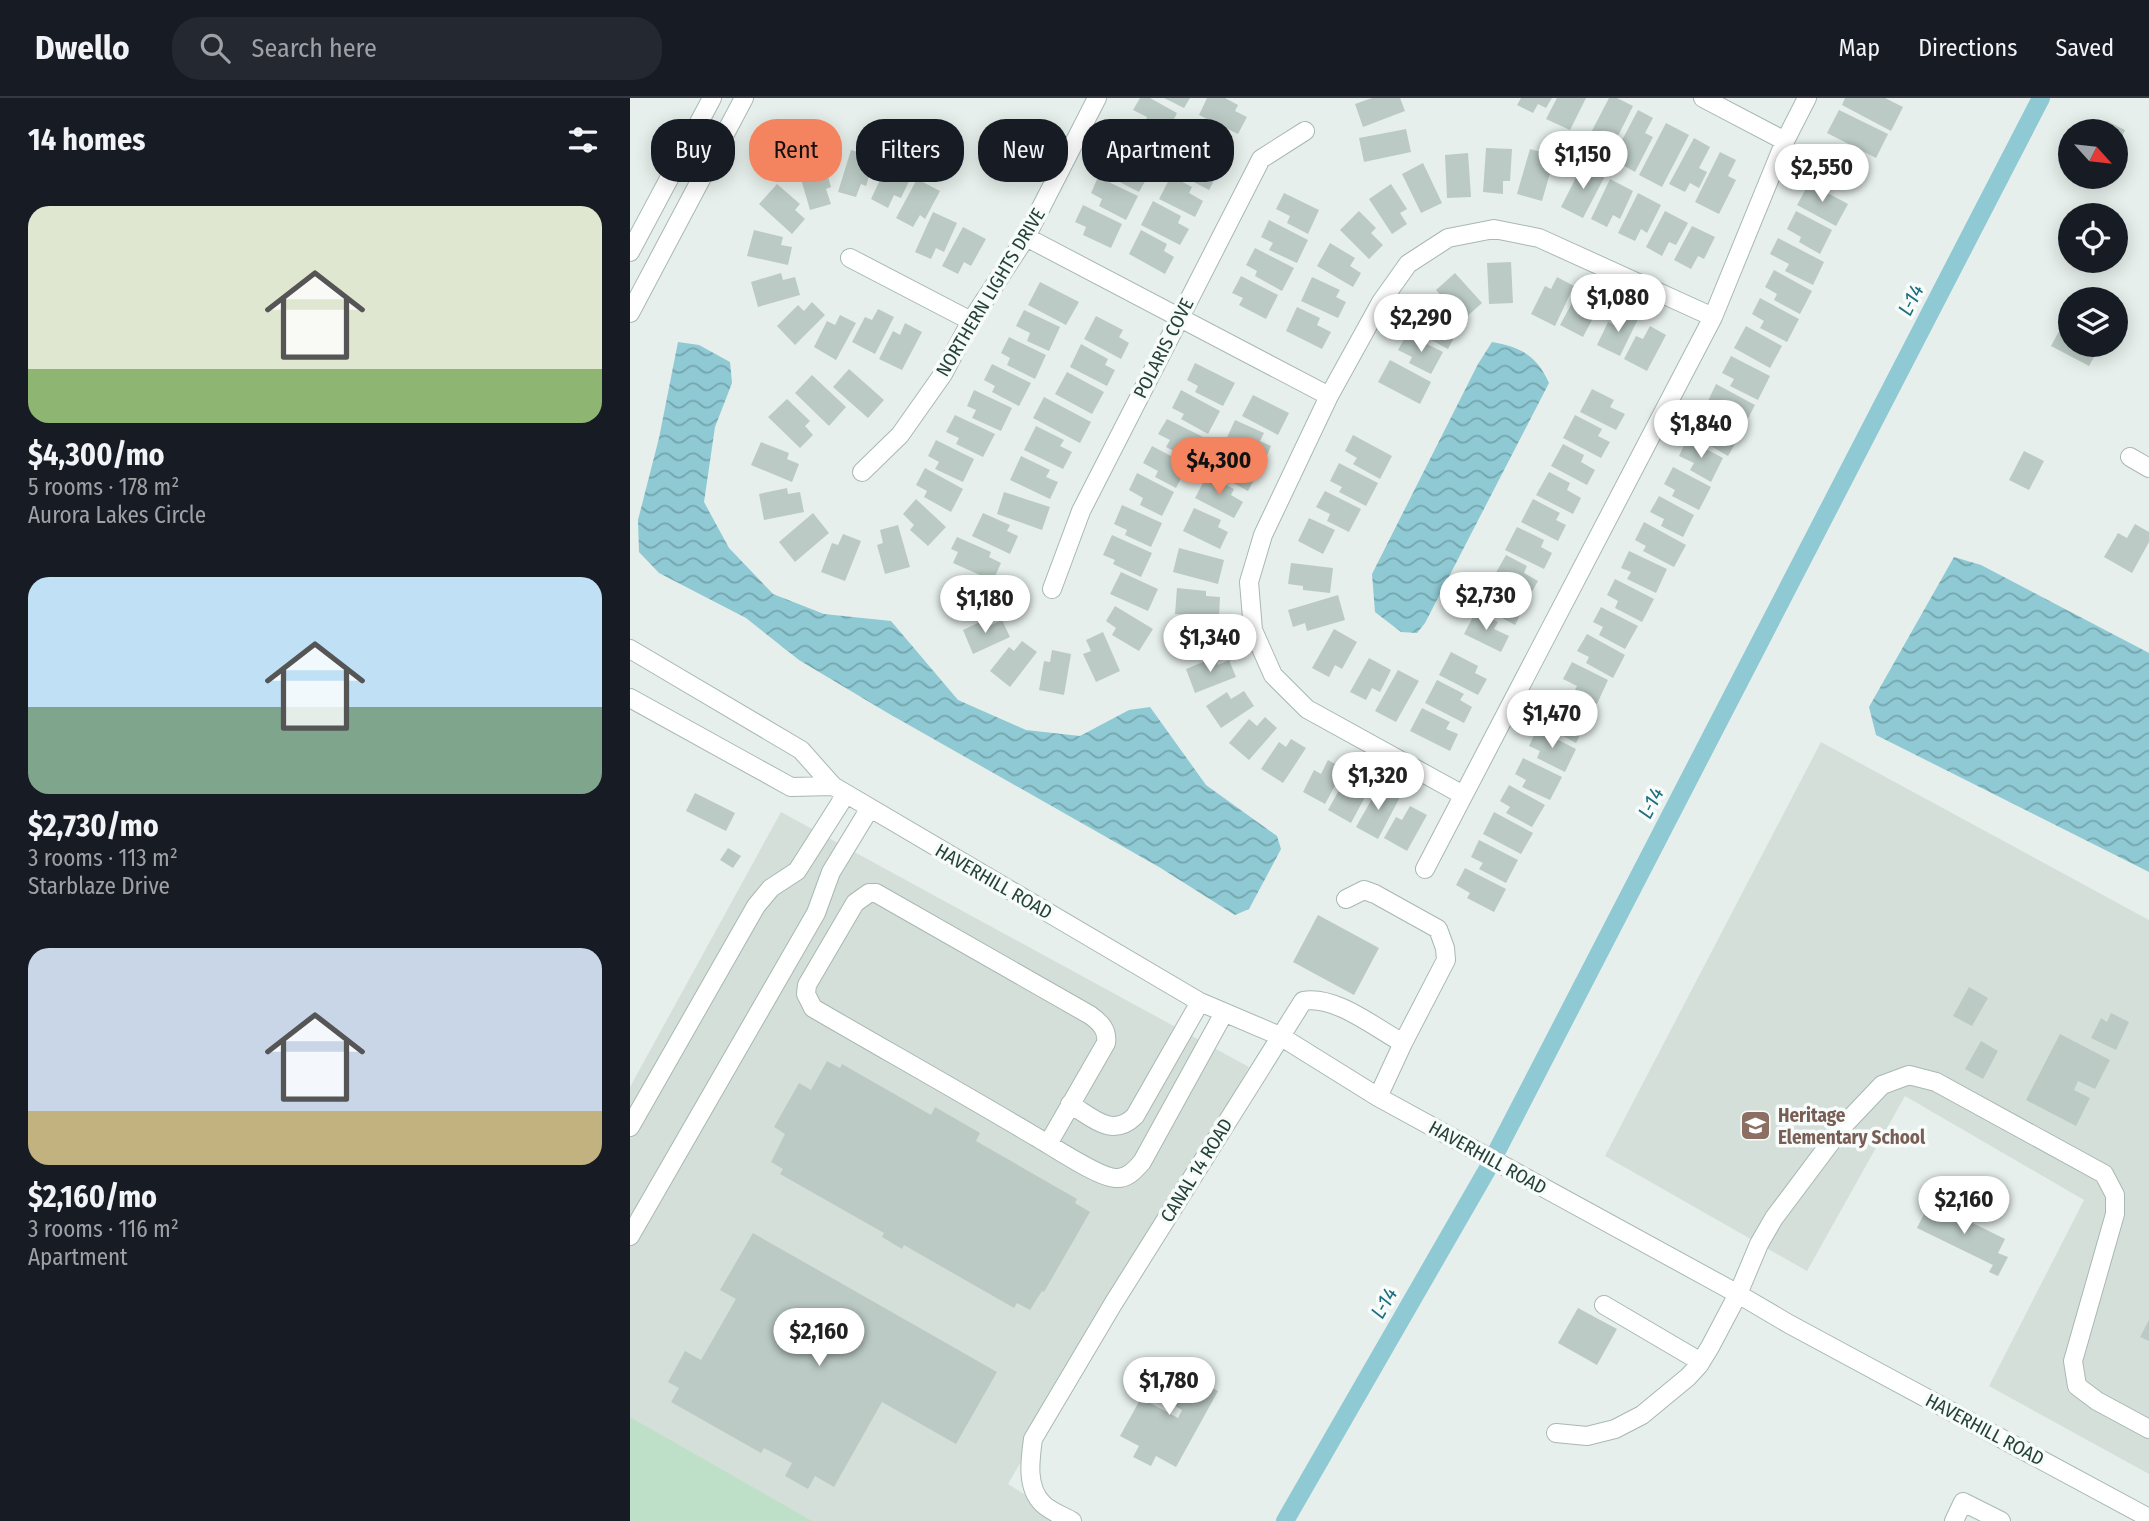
<!DOCTYPE html>
<html lang="en">
<head>
<meta charset="utf-8">
<style>
  :root { --surface:#171b24; --page:#242831; --text:#f1f3f6; --muted:#9ea1a6; --line:#363941; --accent:#f4845f }
  body { margin:0; font-family:"Fira Sans Condensed",sans-serif; background:var(--page); color:var(--text); height:100vh; display:flex; flex-direction:column; font-size:26px; white-space:nowrap }
  * { box-sizing:border-box; margin:0 }
  p { font-size:23px; color:var(--muted) }
  .icon { flex:none; width:38px; height:38px; fill:none; stroke:currentColor; stroke-width:2; stroke-linecap:round; stroke-linejoin:round }
  .map { position:relative; flex:1; overflow:hidden }
  .side { display:flex; flex-direction:column; background:var(--surface); width:630px }
  .side>* { flex:none }
  .top-card { position:absolute; left:21px; top:21px; width:665px; height:63px; display:flex; gap:14px }
  .needle { width:46px; rotate:117deg }
  .buttons { position:absolute; left:1428px; top:21px; display:grid; gap:14px }
  .buttons a { display:grid; place-items:center; width:70px; height:70px; border-radius:50%; background:var(--surface); box-shadow:0 4px 18px #0003; font-size:35px }
  .price { position:absolute; translate:-50% -60px; padding:0 16px; border-radius:24px; background:#fff; color:#222; font-size:23px; line-height:46px; filter:drop-shadow(0 2px 4px #0008) }
  .price::after { content:''; position:absolute; left:50%; top:42px; width:21px; height:16px; margin-left:-10px; background:inherit; clip-path:polygon(0 0,100% 0,50% 100%) }
  .price.current { background:var(--accent); color:#111 }
  ul { padding:0; list-style:none }
  li { display:grid; align-content:center; gap:14px; height:371px; padding:0 28px }
  li span { display:grid; place-items:center; height:217px; border-radius:21px; color:#555 }
  li>.icon { margin-inline-start:auto }
  span .icon { width:126px; height:126px; fill:#fffc; stroke-width:1 }
  li b { font-size:30px }
  h2 { display:flex; justify-content:space-between; align-items:center; height:84px; padding:0 28px; font-size:30px }
  .pill { padding:0 24px; border-radius:28px; background:var(--surface); box-shadow:0 4px 18px #0003; font-size:24px; line-height:63px }
  .pill.current { background:var(--accent); color:#111 }
  header { display:flex; align-items:center; gap:42px; box-sizing:border-box; height:98px; padding:0 35px; background:var(--surface); border-bottom:2px solid var(--line) }
  header strong { font-size:33px }
  nav { display:flex; gap:38px; margin-inline-start:auto; font-size:24px }
  .search { width:490px; height:63px; background:var(--page); display:flex; align-items:center; gap:18px; box-sizing:border-box; padding:0 24px; border-radius:28px; color:var(--muted); font-size:26px }
  main { display:flex; flex:1; min-height:0 }
  .map>svg:first-child { display:block }
</style>
</head>
<body>
<header>
<strong>Dwello</strong>
<div class="search"><svg class="icon" aria-label="search" viewBox="0 0 24 24"><circle cx="10" cy="10" r="6"/><path d="M15 15l6 6"/></svg>Search here</div>
<nav><a>Map</a><a>Directions</a><a>Saved</a></nav>
</header>
<main>
<section class="side">
<h2>14 homes<svg class="icon" aria-label="filters" viewBox="0 0 24 24"><path d="M4 7h16M4 17h16"/><circle cx="9" cy="7" r="2"/><circle cx="15" cy="17" r="2"/></svg></h2>
<ul>
<li><span style="background:linear-gradient(#dfe7d0 75%,#8fb573 0)"><svg class="icon" aria-label="home" viewBox="0 0 24 24"><path d="M3 11l9-7 9 7M6 9v11h12V9"/></svg></span><div><b>$4,300/mo</b><p>5 rooms · 178 m²</p><p>Aurora Lakes Circle</p></div></li>
<li><span style="background:linear-gradient(#bfe0f5 60%,#7fa58c 0)"><svg class="icon" aria-label="home" viewBox="0 0 24 24"><path d="M3 11l9-7 9 7M6 9v11h12V9"/></svg></span><div><b>$2,730/mo</b><p>3 rooms · 113 m²</p><p>Starblaze Drive</p></div></li>
<li><span style="background:linear-gradient(#c9d6e8 75%,#c2b280 0)"><svg class="icon" aria-label="home" viewBox="0 0 24 24"><path d="M3 11l9-7 9 7M6 9v11h12V9"/></svg></span><div><b>$2,160/mo</b><p>3 rooms · 116 m²</p><p>Apartment</p></div></li>
</ul>
</section>
<div class="map">
<svg width="1519" height="1423" viewBox="0 0 1519 1423">
  <defs>
    <pattern id="water-waves" width="16" height="10" patternUnits="userSpaceOnUse" patternTransform="scale(1.75)"><rect width="16" height="10" fill="#8ec9d4"/><path d="M0 5q4-4 8 0t8 0" fill="none" stroke="#74a5ad"/></pattern>
  </defs>
  <rect width="100%" height="100%" fill="#e6efeb"/>
  <path fill="#d4dfda" d="M1191,644L1519,822V1376L1359,1288L1454,1102L1275,998L1177,1173L975,1058Z
    M151,714L619,969L378,1386L437,1423H0V989Z"/>
  <path fill="#bfe0c8" d="M0,1319L182,1423H0Z"/>
  <path fill="url(#water-waves)" d="M48,244L69,247L100,264L102,285L85,329L74,404L99,450L143,496L194,516L261,523L328,602L396,632L450,638L499,612L520,609L576,687L647,738L651,751L619,811L605,817L529,769L256,614L169,562L116,520L29,475L9,454L8,422L29,340Z
    M862,244C891,249 907,258 919,285L795,525L787,535L771,534L745,514L742,476L848,266Z
    M1324,459L1351,467L1519,555V774L1246,637L1239,609Z"/>
  <g fill="none" stroke-linecap="round" stroke-linejoin="round">
    <path stroke="#8ec9d4" stroke-width="18" d="M655,1423L857,1072L1411,0"/>
  </g>
  <path fill="#bbcac4" d="M510,0H520L547,15L536,37L514,26L517,19L503,12Z
    M534,0H560L554,10Z
    M577,0H595L608,7L605,13L617,19L608,36L569,17Z
    M742,0H770L775,13L733,29L725,6Z
    M891,0H922L916,10L908,6L903,15L887,7Z
    M927,0H956L940,32L916,21Z
    M979,0H987L1003,8L977,60L954,48Z
    M1215,0H1255L1273,9L1261,33L1212,7Z
    M1008,12L1023,20L1015,35L1023,39L1005,74L982,61Z
    M1209,12L1258,36L1246,60L1197,35Z
    M570,21L592,34L589,39L603,47L593,65L557,45Z
    M497,23L533,41L522,65L500,54L503,47L489,40Z
    M1477,23L1495,32L1486,51V33H1472Z
    M1036,25L1059,37L1032,89L1009,77Z
    M776,31L781,54L734,64L729,40Z
    M1064,40L1080,49L1069,70L1077,74L1069,90L1060,85L1055,94L1039,86Z
    M555,50L578,62L575,68L588,75L579,92L543,73Z
    M856,50L882,51L880,83H873V96L853,94Z
    M483,51L522,71L509,94L482,80L485,73L474,67Z
    M900,51L925,58L912,103L887,96Z
    M221,52L245,59L236,88L231,86L226,99L208,94Z
    M1090,54L1106,62L1098,78L1106,82L1089,116L1065,104Z
    M838,55L841,99L817,100L815,57Z
    M192,59L201,89L196,91L201,106L180,112L167,67Z
    M258,65L282,77L271,100L264,97L258,110L241,101Z
    M793,65L812,105L791,115L772,76Z
    M953,66L975,78L953,120L931,109Z
    M541,78L562,89L559,95L573,103L565,119L529,101Z
    M468,79L508,98L496,122L469,108L472,101L461,95Z
    M287,81L310,93L295,121L290,117L283,129L266,120Z
    M980,81L1003,93L990,121L983,117L977,129L961,121Z
    M1179,85L1218,106L1206,128L1167,107Z
    M147,86L170,106L165,112L175,121L162,136L129,106Z
    M761,86L777,111L770,115L777,126L762,136L739,101Z
    M654,95L689,112L678,136L657,125L660,118L646,111Z
    M1008,95L1031,107L1017,135L1011,131L1005,143L988,135Z
    M523,103L551,118L548,125L559,131L550,147L511,127Z
    M453,107L492,126L481,150L453,137L456,129L445,124Z
    M729,113L746,130L741,135L753,147L739,161L710,132Z
    M1035,113L1058,125L1046,147L1039,144L1032,158L1016,149Z
    M1166,113L1202,132L1190,156L1169,144L1171,139L1157,131Z
    M303,114L327,125L314,154L306,150L301,161L285,154Z
    M639,122L678,142L667,165L639,152L643,145L631,139Z
    M1062,128L1085,139L1074,161L1068,158L1061,171L1044,162Z
    M333,129L356,141L341,168L334,164L328,176L312,168Z
    M124,132L153,139L151,147L162,149L158,167L117,158Z
    M511,132L537,146L534,153L544,159L535,176L499,156Z
    M1148,140L1194,164L1183,187L1155,173L1159,166L1140,156Z
    M700,145L725,160L720,168L731,175L723,189L687,168Z
    M625,150L664,170L652,193L625,178L627,173L616,167Z
    M881,164L883,205L859,206L857,165Z
    M1144,172L1182,193L1170,216L1144,202L1147,196L1135,189Z
    M151,175L153,182L165,179L170,197L128,209L121,184Z
    M825,175L852,205L833,222L806,192Z
    M611,178L648,197L636,221L609,207L613,200L602,195Z
    M682,179L710,192L706,199L716,204L708,220L671,203Z
    M927,179L944,188L925,228L901,216L915,188L921,191Z
    M410,184L449,204L436,227L398,207Z
    M955,194L972,203L953,239L930,227L942,205L948,208Z
    M1130,200L1169,221L1157,244L1130,230L1134,223L1122,216Z
    M182,204L195,217L165,247L147,228L168,207L174,213Z
    M791,207L830,228L818,251L790,236L794,230L782,224Z
    M667,209L690,220L687,227L701,234L692,251L656,233Z
    M248,211L264,219L245,256L222,244L235,219L242,222Z
    M394,212L430,229L419,253L397,243L400,235L386,228Z
    M991,213L1008,221L990,258L967,247L978,224L984,227Z
    M210,217L226,225L206,262L184,249L197,223L205,227Z
    M466,218L493,232L489,239L499,245L491,261L454,241Z
    M1436,220L1440,222V247H1463L1469,250L1459,268L1421,248Z
    M275,225L292,234L272,272L249,261L263,233L270,237Z
    M1020,228L1036,237L1017,273L994,261L1006,238L1013,241Z
    M1116,228L1152,248L1140,270L1104,250Z
    M777,236L813,254L801,276L779,265L782,259L768,252Z
    M379,239L416,257L405,281L377,267L380,260L371,255Z
    M451,246L478,261L475,267L485,272L477,288L440,269Z
    M1101,258L1140,278L1128,302L1100,288L1104,281L1092,275Z
    M760,262L801,284L790,306L748,284Z
    M565,265L605,285L593,308L565,294L568,288L557,282Z
    M362,266L401,285L389,308L362,294L365,288L354,282Z
    M219,271L254,302L238,320L203,289Z
    M437,274L474,294L462,316L425,296Z
    M182,277L216,309L199,328L165,295Z
    M1086,286L1125,307L1113,330L1086,315L1089,309L1078,303Z
    M962,291L984,302L980,309L995,316L986,332L950,314Z
    M344,292L382,310L371,333L342,320L346,312L337,308Z
    M551,292L590,313L578,336L551,321L554,316L542,310Z
    M623,297L659,315L648,337L612,318Z
    M414,299L461,324L450,345L403,320Z
    M157,301L180,323L175,328L183,337L170,350L138,319Z
    M1072,314L1111,335L1098,358L1072,343L1075,337L1063,331Z
    M325,317L365,336L353,359L326,346L329,340L316,334Z
    M945,317L972,331L968,338L980,344L971,360L933,340Z
    M537,321L581,343L569,366L536,349L540,342L528,336Z
    M605,322L634,335L630,343L641,348L634,364L594,346Z
    M406,328L434,342L430,348L442,354L433,371L394,352Z
    M723,337L762,358L750,381L723,366L727,360L715,353Z
    M1057,341L1093,360L1081,384L1060,372L1064,365L1049,358Z
    M306,342L344,361L333,384L305,371L309,364L298,358Z
    M131,344L159,355L157,361L169,366L162,384L121,367Z
    M933,346L954,357L951,364L965,372L957,387L921,368Z
    M522,348L558,367L546,390L525,379L528,373L513,365Z
    M593,350L620,364L616,371L627,376L618,393L581,373Z
    M1394,353L1414,363L1399,392L1379,382Z
    M391,358L420,372L416,379L428,384L420,401L380,382Z
    M709,365L748,385L736,408L709,394L712,389L700,383Z
    M1043,369L1081,389L1069,412L1042,398L1045,392L1034,386Z
    M295,370L333,391L321,414L294,399L297,393L286,387Z
    M919,374L940,385L937,392L951,400L943,416L906,397Z
    M507,375L544,394L532,418L510,407L513,400L499,392Z
    M577,377L604,391L601,397L613,404L604,420L565,400Z
    M157,390L158,396L170,394L174,414L134,422L129,396Z
    M695,393L731,411L719,434L697,423L700,416L686,409Z
    M374,394L420,409L412,432L367,416Z
    M1029,398L1064,417L1053,439L1031,428L1034,421L1020,414Z
    M286,401L316,429L298,448L280,432L284,427L273,416Z
    M903,401L930,415L926,422L936,427L928,443L891,424Z
    M492,407L532,425L521,449L495,437L497,432L484,426Z
    M564,410L591,422L588,429L598,434L590,451L553,433Z
    M183,415L199,435L165,464L149,444Z
    M353,415L380,427L377,433L388,438L380,456L342,438Z
    M679,420L705,432L693,456L668,443Z
    M1014,424L1056,447L1044,469L1013,453L1016,448L1005,442Z
    M1505,426L1519,434V444L1502,475L1474,459L1488,435L1497,440Z
    M268,427L280,469L255,476L247,447L253,445L250,432Z
    M887,429L914,442L911,449L922,455L914,471L875,452Z
    M213,436L231,443L215,483L191,474L202,445L208,447Z
    M482,437L522,455L511,479L483,466L485,462L473,457Z
    M327,439L361,454L359,459L371,465L363,483L323,465L328,454L321,451Z
    M549,450L594,462L588,486L543,474Z
    M999,453L1037,471L1026,495L997,481L1001,474L991,470Z
    M876,457L897,468L894,475L908,483L899,499L863,480Z
    M661,465L703,470L700,495L673,492V488L658,486Z
    M491,474L528,491L518,513L480,496Z
    M985,481L1024,501L1012,524L985,510L988,503L977,497Z
    M326,483L348,489L347,492L365,496L361,516L321,507Z
    M860,485L887,499L883,505L893,511L885,527L848,507Z
    M547,490L576,493V498L590,499L589,519L545,516Z
    M708,497L715,522L677,533L675,525L663,529L658,512Z
    M485,508L523,531L509,553L482,537L486,530L476,523Z
    M971,509L1008,528L995,551L969,537L973,529L963,524Z
    M846,513L868,524L864,531L879,538L871,554L834,536Z
    M354,522L357,529L372,522L380,539L343,556L333,532Z
    M591,526L594,549L552,554L550,530Z
    M704,531L727,544L712,571L705,567L699,579L682,570Z
    M473,534L490,573L466,584L453,556L461,553L456,542Z
    M957,536L995,557L983,580L956,565L959,559L947,553Z
    M392,543L407,554L380,589L360,573L379,549L384,553Z
    M422,552L441,556L434,597L409,592L414,563L420,564Z
    M821,554L848,568L845,575L857,581L848,597L809,577Z
    M585,559L588,567L599,562L606,579L565,595L556,571Z
    M739,560L761,572L750,594L742,590L736,602L720,594Z
    M942,564L978,582L967,606L944,594L947,588L933,581Z
    M768,572L789,583L766,624L745,613Z
    M807,582L834,596L830,602L842,609L834,625L795,605Z
    M614,593L624,608L591,630L576,608L597,594L601,601Z
    M921,603L957,623L946,645L924,633L927,627L913,620Z
    M792,610L820,624L816,631L828,636L820,653L780,633Z
    M635,619L647,630L619,662L599,645L619,621L627,628Z
    M907,631L946,651L935,674L907,660L910,653L899,648Z
    M661,641L676,650L653,685L631,671L649,644L656,649Z
    M893,660L932,679L920,702L892,689L896,682L885,676Z
    M698,662L714,671L695,706L673,694L684,672L691,676Z
    M726,677L742,686L721,725L698,712L713,685L720,689Z
    M879,687L915,707L902,729L876,715L880,709L870,703Z
    M749,688L770,699L748,741L726,729Z
    M65,695L105,715L96,733L56,713Z
    M780,708L797,717L777,753L754,740L766,719L772,722Z
    M864,714L903,735L891,756L853,736Z
    M849,742L888,762L876,785L849,771L853,765L841,759Z
    M98,750L111,758L103,770L90,762Z
    M835,770L876,791L864,814L837,800L840,795L826,787Z
    M688,817L749,850L724,897L663,864Z
    M1339,889L1358,900L1342,928L1323,918Z
    M1481,915L1499,924L1486,952L1461,940L1471,920L1477,924Z
    M1430,936L1480,962L1465,991L1448,983L1444,992L1460,1000L1446,1028L1396,1002Z
    M1351,943L1368,953L1353,981L1335,971Z
    M197,963L210,970L212,966L301,1017L305,1009L350,1035L346,1043L447,1101L445,1105L460,1114L414,1194L412,1193L400,1212L387,1205L384,1210L274,1147L272,1151L252,1139L254,1135L150,1076L153,1071L141,1064L155,1036L144,1029L169,985L181,992Z
    M1300,1104L1375,1141L1368,1155L1378,1159L1368,1178L1359,1174L1363,1167L1287,1130Z
    M123,1135L367,1274L326,1346L252,1304L204,1389L185,1378L178,1391L155,1378L162,1365L134,1350L131,1355L41,1304L49,1290L38,1284L55,1253L71,1262L106,1201L90,1192Z
    M948,1210L987,1231L967,1267L928,1245Z
    M1519,1222V1243L1510,1239Z
    M535,1264L588,1293L546,1369L526,1358L521,1368L503,1359L509,1348L490,1338L511,1300L548,1320L552,1312L519,1293Z"/>
  <g fill="none" stroke-linecap="round" stroke-linejoin="round">
    <defs>
      <path id="minor" d="M1073,0L1155,43
        M396,139L699,298
        M0,154L82,0
        M220,160L341,223
        M0,215L114,0
        M1500,359L1519,370
        M232,374L270,337L313,276L341,223L396,139L467,0
        M422,491L451,413L631,61L675,33
        M0,551L171,652L203,688L570,904L650,938L748,999L1108,1196L1159,1226L1519,1420
        M0,600L161,689L203,688
        M833,697L677,611L643,577L623,532L619,484L633,437L699,298L751,204L778,166L818,140L864,131L909,140L1083,219
        M795,771L1083,219L1155,43L1177,0
        M716,801L734,792L745,796L808,831L815,850L816,862L773,945L748,999
        M440,1006C462,1019 482,1041 505,1018L570,904
        M0,1029L126,808L141,790L167,773L216,696
        M418,1046L476,945C478,932 470,924 460,917L246,795H239L225,805L177,887L176,896L183,910C257,953 332,995 406,1039C422,1048 469,1080 486,1080C497,1081 505,1072 512,1064L594,915
        M0,1138L186,815L201,774L240,710
        M974,1207L1071,1264
        M926,1335L957,1338L985,1331L1012,1317L1058,1279L1069,1267L1080,1249L1108,1196L1129,1146L1144,1120L1213,1028L1252,987L1279,977L1306,984L1474,1076L1485,1097V1116L1443,1263L1447,1288L1467,1303L1519,1331
        M442,1423C433,1418 420,1413 413,1406C396,1390 400,1362 403,1341L483,1206L673,903C705,897 744,929 773,945
        M1324,1423L1333,1404L1371,1423"/>
    </defs>
    <use href="#minor" stroke="#a8b8b2" stroke-width="20"/>
    <use href="#minor" stroke="#fff" stroke-width="18"/>
  </g>
  <defs>
    <symbol id="school-square" viewBox="-11 -11 22 22"><rect x="-9" y="-9" width="18" height="18" rx="4" fill="#8d6e63" stroke="#f7fbf9"/><path d="M0-5L7-2L0 1L-7-2ZM-4 1L0 2.5L4 1V4Q0 6-4 4Z" fill="#fff"/></symbol>
  </defs>
  <g fill-rule="evenodd">
    <use href="#school-square" x="1108" y="1010" width="35" height="35"/>
  </g>
  <g text-anchor="middle" stroke-width="7" stroke-linejoin="round" paint-order="stroke">
    <g font-size="19" fill="#24423a" stroke="#f7fbf9">
      <text transform="translate(360 194) rotate(-59)" y="7">NORTHERN LIGHTS DRIVE</text>
      <text transform="translate(533 250) rotate(-63)" y="7">POLARIS COVE</text>
      <text transform="translate(364 783) rotate(30)" y="7">HAVERHILL ROAD</text>
      <text transform="translate(858 1059) rotate(29)" y="7">HAVERHILL ROAD</text>
      <text transform="translate(566 1072) rotate(-58)" y="7">CANAL 14 ROAD</text>
      <text transform="translate(1355 1331) rotate(28)" y="7">HAVERHILL ROAD</text>
    </g>
    <g font-size="19" font-weight="bold" fill="#785e54" stroke="#f7fbf9" text-anchor="start">
      <text x="1148" y="1024">Heritage<tspan x="1148" dy="22">Elementary School</tspan></text>
    </g>
    <g font-size="21" font-style="italic" fill="#1c6f80" stroke="#f7fbf9">
      <text transform="translate(1281 202) rotate(-63)" y="7">L-14</text>
      <text transform="translate(1021 705) rotate(-63)" y="7">L-14</text>
      <text transform="translate(754 1205) rotate(-60)" y="7">L-14</text>
    </g>
  </g>
</svg>
<div class="buttons">
<a><svg class="needle" viewBox="-14 -14 28 28"><path d="M0-13l5 13h-10z" fill="#e53935"/><path d="M0 13l5-13h-10z" fill="#9ea1a6"/></svg></a>
<a><svg class="icon" aria-label="locate" viewBox="0 0 24 24"><circle cx="12" cy="12" r="6"/><path d="M12 2v4M12 18v4M2 12h4M18 12h4"/></svg></a>
<a><svg class="icon" aria-label="layers" viewBox="0 0 24 24"><path d="M12 4l9 5-9 5-9-5zM3 14l9 5 9-5"/></svg></a>
</div>
<b class="price" style="left:953px;top:93px">$1,150</b>
<b class="price" style="left:1192px;top:106px">$2,550</b>
<b class="price" style="left:988px;top:236px">$1,080</b>
<b class="price" style="left:791px;top:256px">$2,290</b>
<b class="price" style="left:1071px;top:362px">$1,840</b>
<b class="price current" style="left:589px;top:399px">$4,300</b>
<b class="price" style="left:856px;top:534px">$2,730</b>
<b class="price" style="left:355px;top:537px">$1,180</b>
<b class="price" style="left:580px;top:576px">$1,340</b>
<b class="price" style="left:922px;top:652px">$1,470</b>
<b class="price" style="left:748px;top:714px">$1,320</b>
<b class="price" style="left:1334px;top:1138px">$2,160</b>
<b class="price" style="left:189px;top:1270px">$2,160</b>
<b class="price" style="left:539px;top:1319px">$1,780</b>
<div class="top-card">
<a class="pill">Buy</a>
<a class="pill current">Rent</a>
<a class="pill">Filters</a>
<a class="pill">New</a>
<a class="pill">Apartment</a>
</div>
</div>
</main>
</body>
</html>
